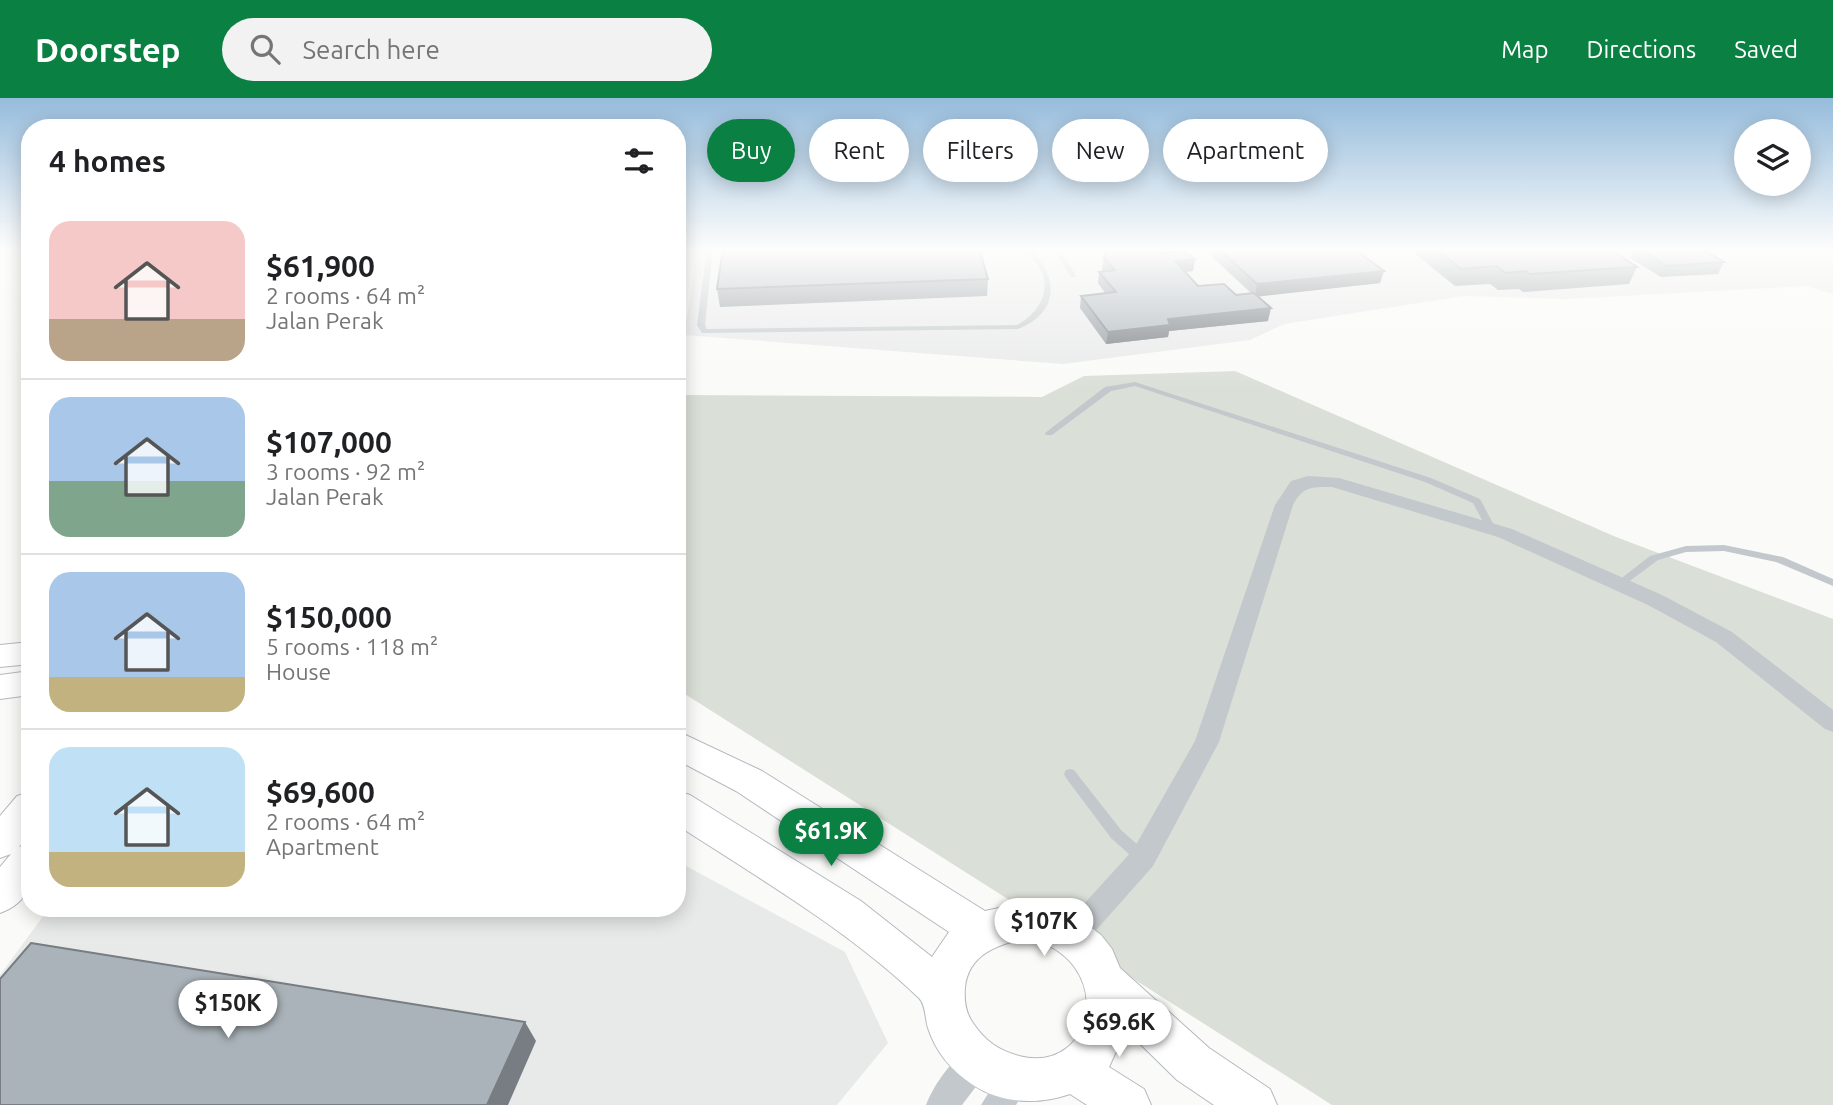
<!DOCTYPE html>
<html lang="en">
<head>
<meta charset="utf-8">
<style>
  :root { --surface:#fff; --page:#f2f2f2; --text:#202124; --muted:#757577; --line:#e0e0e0; --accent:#0b8043 }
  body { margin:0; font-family:Ubuntu,sans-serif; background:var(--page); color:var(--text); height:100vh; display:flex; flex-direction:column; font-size:26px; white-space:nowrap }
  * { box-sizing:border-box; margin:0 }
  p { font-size:23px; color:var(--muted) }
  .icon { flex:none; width:38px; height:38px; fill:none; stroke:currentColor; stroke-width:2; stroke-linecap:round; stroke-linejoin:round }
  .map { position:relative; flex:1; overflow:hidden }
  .side { position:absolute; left:21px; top:21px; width:665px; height:798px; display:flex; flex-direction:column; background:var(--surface); border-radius:28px; box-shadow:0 4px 18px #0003 }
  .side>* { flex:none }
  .hud { position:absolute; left:707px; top:21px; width:665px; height:63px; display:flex; gap:14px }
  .controls { position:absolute; left:1734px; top:21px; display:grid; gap:14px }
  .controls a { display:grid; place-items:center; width:77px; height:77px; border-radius:50%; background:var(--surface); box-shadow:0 4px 18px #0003; font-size:35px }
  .price { position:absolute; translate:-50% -60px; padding:0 16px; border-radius:24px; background:#fff; color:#222; font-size:23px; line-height:46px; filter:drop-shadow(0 2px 4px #0008) }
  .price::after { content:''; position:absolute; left:50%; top:42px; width:21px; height:16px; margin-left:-10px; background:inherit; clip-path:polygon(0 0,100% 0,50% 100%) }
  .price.active { background:var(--accent); color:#fff }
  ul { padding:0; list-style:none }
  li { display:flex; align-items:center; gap:21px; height:175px; padding:0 28px }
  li+li { border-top:2px solid var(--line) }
  li span { display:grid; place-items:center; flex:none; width:196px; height:140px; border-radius:21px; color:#555 }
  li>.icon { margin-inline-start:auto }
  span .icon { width:84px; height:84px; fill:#fffc; stroke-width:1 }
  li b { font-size:30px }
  h2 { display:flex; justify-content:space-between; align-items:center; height:84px; padding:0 28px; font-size:30px }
  .tag { padding:0 24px; border-radius:32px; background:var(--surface); box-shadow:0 4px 18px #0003; font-size:24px; line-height:63px }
  .tag.active { background:var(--accent); color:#fff }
  header { display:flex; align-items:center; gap:42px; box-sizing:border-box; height:98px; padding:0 35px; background:var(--accent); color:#fff }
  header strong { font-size:33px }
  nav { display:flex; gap:38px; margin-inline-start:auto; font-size:24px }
  .search { width:490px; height:63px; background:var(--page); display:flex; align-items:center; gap:18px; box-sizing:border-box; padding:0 24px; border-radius:38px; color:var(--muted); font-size:26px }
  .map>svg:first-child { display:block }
</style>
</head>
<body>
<header>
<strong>Doorstep</strong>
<div class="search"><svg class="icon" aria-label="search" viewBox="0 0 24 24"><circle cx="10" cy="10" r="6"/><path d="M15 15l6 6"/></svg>Search here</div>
<nav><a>Map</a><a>Directions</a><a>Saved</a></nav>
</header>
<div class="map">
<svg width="1833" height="1007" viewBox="0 0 1833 1007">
  <rect width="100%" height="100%" fill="#fafaf8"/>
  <path fill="#e8e9e9" d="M698,150H1833V196L1807,188L1567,201L1463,198L1284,226L1250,242L1063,266L684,237Z
    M677,763L845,854L888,945L837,1007H0V877L49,810H677Z"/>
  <path fill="#dadfd7" d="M1235,273L1616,439L1833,521V1007H1332L677,591V297L1042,299L1084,278Z"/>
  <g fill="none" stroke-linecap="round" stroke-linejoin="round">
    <defs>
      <path id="secondary" d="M30,544V566L0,569V547Z
        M30,573V597L0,601V577Z
        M677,633L762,673L985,813L1026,804L1055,811L1085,825L1101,837L1112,851L1120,870L1209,950L1270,991L1277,1007H1214L1177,982L1126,932L1109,969L1144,991L1151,1007H1087L1070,996C1039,1007 1002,1006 973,987C952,973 936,955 928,930C925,921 926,907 919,900C847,831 760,781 677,727V693L690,697L861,803L932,859L949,834L736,693L677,662ZM1026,840C1118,859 1097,978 1019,958C998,952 985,943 973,925C965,914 964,902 965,889C969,856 997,847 1026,840Z
        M30,694V735L19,749L30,745C30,777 36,802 0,815V769L11,756L0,760V718L17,698Z"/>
    </defs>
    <use href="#secondary" stroke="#b3babf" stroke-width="2"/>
    <path fill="#c3c8cc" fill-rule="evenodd" d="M707,150H713L705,227L707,231L1017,227C1042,213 1055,187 1034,162C1030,158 1026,154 1022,150H1029C1060,178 1059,215 1018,231L705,235H702L697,227Z
      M1046,150C1063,150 1068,165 1076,178L1075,179H1071L1056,156Z
      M1074,150H1081L1086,154L1081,155Z
      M1135,284L1431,380L1480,401L1496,431L1491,434L1488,433L1473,405L1425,384L1135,288L1111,293L1052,337H1046L1045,335L1105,289Z
      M1724,447L1783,459L1833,481V488L1776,464L1724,453L1686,454L1658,462L1623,488L1619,489L1614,486L1650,458L1686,448Z
      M1070,671L1074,672L1121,732L1148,756L1150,760L1148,764L1143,766L1138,764L1111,740L1066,680L1064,676L1066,672Z"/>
    <path fill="#c3c8cc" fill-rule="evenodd" d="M1148,150H1188C1179,156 1157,156 1148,150Z
      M1308,378L1339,380L1512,431L1662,497L1732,534L1833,612V634L1825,631L1716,544L1648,507L1498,439L1332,389C1312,389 1303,388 1293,407L1219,644L1153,768L1082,848L1072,852L1062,848L1058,839L1062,830L1133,752L1195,643L1275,407L1291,383Z
      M976,947L987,952L992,963L987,974L962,1007H926C934,986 955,956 976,947Z
      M1015,965L1026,970L1031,981L1016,1007H981L1004,970Z"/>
    <use href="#secondary" fill="#fff" fill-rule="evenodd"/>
  </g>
  <path fill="#929a9f" d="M1213,150H1353L1380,185L1258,198L1268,223L1169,233L1168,239L1106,246L1080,210L1081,198L1105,195L1098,185L1099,174L1103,173L1102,172L1104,160L1162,155L1195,161L1193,173L1185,174L1198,188L1236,197L1251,195L1211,158Z
    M1408,150H1614L1612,153L1637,169L1629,186L1523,194L1519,191L1498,192L1490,186L1455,188Z
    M1635,150H1700L1724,164L1718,176L1661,179L1630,160Z
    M988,181L987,198L720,209L717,191Z"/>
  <path fill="#777d82" d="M1195,161L1193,173L1173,175L1175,163Z
    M1384,173L1380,185L1255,199L1257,186Z
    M1271,210L1268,223L1169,233L1168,239L1106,246L1108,234L1168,221Z
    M525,924L536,943L508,1007H487Z"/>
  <path fill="#aab3b9" stroke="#777d82" stroke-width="2" d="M723,150H979L988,181L717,191Z
    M1116,150H1155L1162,155L1184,153L1195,161L1175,163L1198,188L1224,186L1236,197L1254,195L1271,210L1168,221L1170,227L1108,234L1081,198L1116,194L1099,174L1115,172L1104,160L1107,152Z
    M1218,150H1353L1384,173L1257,186Z
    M1435,150H1608L1637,169L1530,176L1526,173L1505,175L1497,168L1461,171Z
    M1638,150H1700L1724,164L1667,168Z
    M31,845L525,924L487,1007H0V881Z"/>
  <linearGradient id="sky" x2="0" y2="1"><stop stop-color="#96bcdc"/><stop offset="0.52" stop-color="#fdfdfc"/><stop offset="1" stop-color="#fdfdfc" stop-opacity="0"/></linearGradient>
  <rect width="1833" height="291" fill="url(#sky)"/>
</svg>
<div class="controls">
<a><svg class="icon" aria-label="layers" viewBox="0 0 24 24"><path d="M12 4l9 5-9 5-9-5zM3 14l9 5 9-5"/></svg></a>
</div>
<b class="price active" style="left:831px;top:770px">$61.9K</b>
<b class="price" style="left:1044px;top:860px">$107K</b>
<b class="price" style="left:228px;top:942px">$150K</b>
<b class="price" style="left:1119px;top:961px">$69.6K</b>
<div class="hud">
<a class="tag active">Buy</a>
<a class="tag">Rent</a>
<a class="tag">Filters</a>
<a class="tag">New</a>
<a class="tag">Apartment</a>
</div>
<section class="side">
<h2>4 homes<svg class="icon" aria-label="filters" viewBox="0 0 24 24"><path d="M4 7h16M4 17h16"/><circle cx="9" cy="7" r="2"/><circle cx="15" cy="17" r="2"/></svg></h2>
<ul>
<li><span style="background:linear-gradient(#f6c9c9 70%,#b9a48a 0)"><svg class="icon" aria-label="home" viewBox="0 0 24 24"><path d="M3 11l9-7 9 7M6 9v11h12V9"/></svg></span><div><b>$61,900</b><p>2 rooms · 64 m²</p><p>Jalan Perak</p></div></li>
<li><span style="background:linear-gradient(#a9c7e8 60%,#7fa58c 0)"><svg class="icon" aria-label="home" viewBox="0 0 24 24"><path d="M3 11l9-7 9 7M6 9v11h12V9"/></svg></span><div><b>$107,000</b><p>3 rooms · 92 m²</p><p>Jalan Perak</p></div></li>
<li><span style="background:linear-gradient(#a9c7e8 75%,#c2b280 0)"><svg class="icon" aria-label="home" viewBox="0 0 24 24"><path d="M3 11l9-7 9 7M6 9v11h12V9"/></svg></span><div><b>$150,000</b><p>5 rooms · 118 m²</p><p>House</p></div></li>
<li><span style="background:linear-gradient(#bfe0f5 75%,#c2b280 0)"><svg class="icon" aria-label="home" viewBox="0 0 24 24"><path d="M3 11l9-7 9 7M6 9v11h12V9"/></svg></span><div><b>$69,600</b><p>2 rooms · 64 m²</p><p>Apartment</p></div></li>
</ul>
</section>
</div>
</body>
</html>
